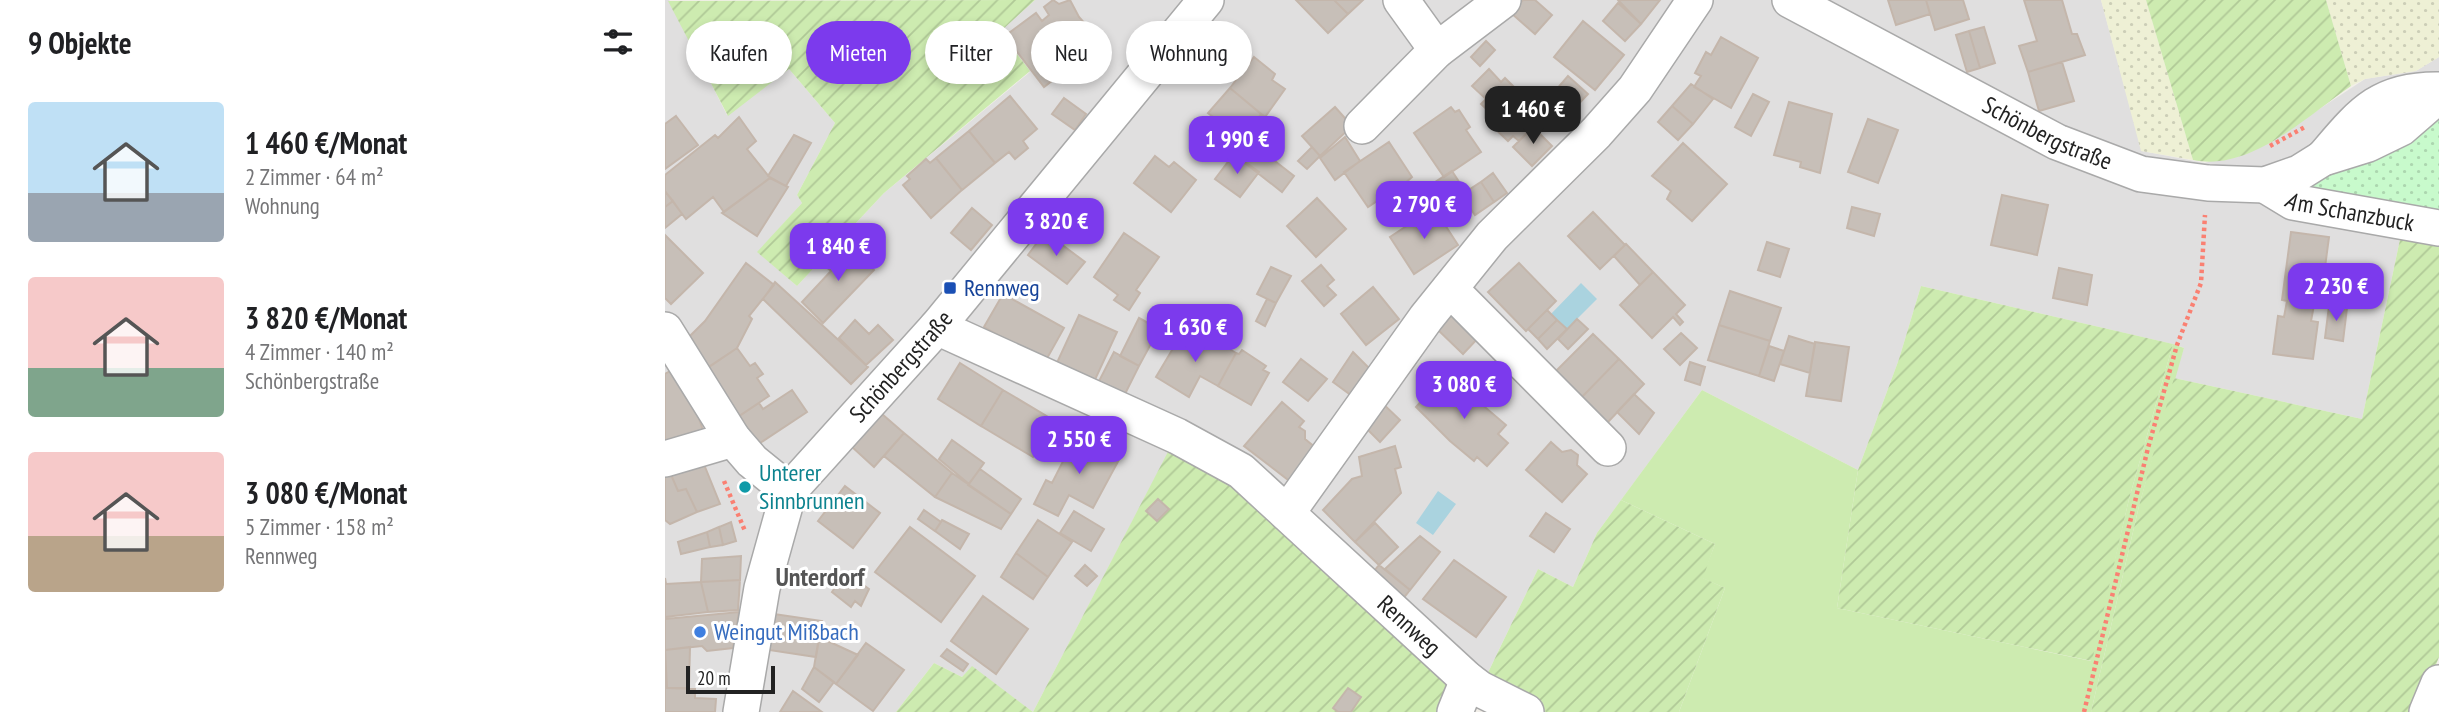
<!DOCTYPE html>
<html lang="de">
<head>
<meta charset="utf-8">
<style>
  :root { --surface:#fff; --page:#f2f2f2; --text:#202124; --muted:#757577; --accent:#7c3aed }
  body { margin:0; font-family:"PT Sans Narrow",sans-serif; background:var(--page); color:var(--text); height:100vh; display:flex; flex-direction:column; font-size:26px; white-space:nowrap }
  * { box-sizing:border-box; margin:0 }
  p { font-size:23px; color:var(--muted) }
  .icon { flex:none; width:38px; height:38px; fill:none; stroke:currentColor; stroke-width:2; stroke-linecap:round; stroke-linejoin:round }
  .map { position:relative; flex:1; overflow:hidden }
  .side { display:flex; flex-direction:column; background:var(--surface); width:665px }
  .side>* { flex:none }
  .top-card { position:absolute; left:21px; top:21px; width:665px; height:63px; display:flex; gap:14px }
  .scale { position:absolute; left:21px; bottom:18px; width:89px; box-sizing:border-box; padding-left:7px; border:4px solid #222; border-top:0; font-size:19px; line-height:24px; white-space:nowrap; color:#222; -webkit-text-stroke:5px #fff; paint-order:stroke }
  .price { position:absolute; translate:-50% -60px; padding:0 16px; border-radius:14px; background:var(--accent); color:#fff; font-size:23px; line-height:46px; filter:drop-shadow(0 2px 4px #0008) }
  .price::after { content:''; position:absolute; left:50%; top:42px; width:21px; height:16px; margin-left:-10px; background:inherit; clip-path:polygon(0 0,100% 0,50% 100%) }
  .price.current { background:#222; color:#fff }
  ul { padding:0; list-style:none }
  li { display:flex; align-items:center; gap:21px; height:175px; padding:0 28px }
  li span { display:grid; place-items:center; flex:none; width:196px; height:140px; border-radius:7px; color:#555 }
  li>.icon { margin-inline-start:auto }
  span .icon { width:84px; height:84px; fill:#fffc; stroke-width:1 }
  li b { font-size:30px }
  h2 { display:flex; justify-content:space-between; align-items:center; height:84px; padding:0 28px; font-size:30px }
  .pill { padding:0 24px; border-radius:32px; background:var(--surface); box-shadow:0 4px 10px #0003; font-size:24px; line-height:63px }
  .pill.current { background:var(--accent); color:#fff }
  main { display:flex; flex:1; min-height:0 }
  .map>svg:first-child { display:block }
</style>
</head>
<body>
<main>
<section class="side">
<h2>9 Objekte<svg class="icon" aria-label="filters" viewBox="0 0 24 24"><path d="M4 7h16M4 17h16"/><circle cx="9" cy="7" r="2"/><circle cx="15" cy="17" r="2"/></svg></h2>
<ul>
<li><span style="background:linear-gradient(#bfe0f5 65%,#9aa5b1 0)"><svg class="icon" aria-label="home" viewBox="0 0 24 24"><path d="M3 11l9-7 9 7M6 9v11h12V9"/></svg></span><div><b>1 460 €/Monat</b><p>2 Zimmer · 64 m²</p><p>Wohnung</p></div></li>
<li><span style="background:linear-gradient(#f6c9c9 65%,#7fa58c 0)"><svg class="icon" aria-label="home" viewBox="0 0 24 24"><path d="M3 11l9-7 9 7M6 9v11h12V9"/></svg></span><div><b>3 820 €/Monat</b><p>4 Zimmer · 140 m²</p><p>Schönbergstraße</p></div></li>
<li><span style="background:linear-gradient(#f6c9c9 60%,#b9a48a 0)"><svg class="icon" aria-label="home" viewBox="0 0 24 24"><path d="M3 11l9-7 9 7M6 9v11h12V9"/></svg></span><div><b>3 080 €/Monat</b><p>5 Zimmer · 158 m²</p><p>Rennweg</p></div></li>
</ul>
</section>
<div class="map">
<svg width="1774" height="712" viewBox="0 0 1774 712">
  <defs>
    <pattern id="farmland-dots" width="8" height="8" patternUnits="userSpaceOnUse" patternTransform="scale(1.75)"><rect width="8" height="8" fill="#eef0d5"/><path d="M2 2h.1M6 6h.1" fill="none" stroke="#ccceb7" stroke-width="1.8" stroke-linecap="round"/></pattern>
    <pattern id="park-dots" width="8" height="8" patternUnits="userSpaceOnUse" patternTransform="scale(1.75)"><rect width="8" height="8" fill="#c8facc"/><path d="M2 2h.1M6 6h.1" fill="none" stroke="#acd6af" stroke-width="1.8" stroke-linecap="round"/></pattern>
    <pattern id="garden-furrows" width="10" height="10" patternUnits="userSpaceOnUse" patternTransform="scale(1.75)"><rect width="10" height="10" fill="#cdebb0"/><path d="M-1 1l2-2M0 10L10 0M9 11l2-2" fill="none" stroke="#b0c997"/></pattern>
  </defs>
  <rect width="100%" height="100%" fill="#f2efe9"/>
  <path fill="#e0dfdf" d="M0,0H4L62,115L124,69L170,123L132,195L137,203L93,252L132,286L219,193L365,72L335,32L370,0H1436L1477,151L1540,163L1606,141L1700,79L1751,71L1774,57V114L1737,230L1697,419L1509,378L1519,348L1512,345L1256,286L1234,359L1193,470L1037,390L932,533L908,587L873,569L815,689L507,445L368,712L307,667L297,677L269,663L231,712H0Z"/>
  <path fill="url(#farmland-dots)" d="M1436,0H1481L1528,160L1476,151Z
    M1661,0H1774V57L1751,71L1700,79L1686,86Z"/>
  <path fill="#cdebb0" d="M1508,344L1519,348L1474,506L1426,712H1014L1060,588L1037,578L1050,544L956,500L1037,390L1193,470L1172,608L1426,661L1464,499Z"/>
  <path fill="url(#park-dots)" d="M1774,114V220L1646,197L1645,186L1656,176Z"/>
  <path fill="url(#garden-furrows)" d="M370,0L335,32L365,71L219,193L132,286L92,252L137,203L132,195L170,123L124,69L63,116L3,1Z
    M1481,0H1661L1686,86C1642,116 1585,172 1528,160Z
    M1737,230L1774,234V657L1752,712H1426L1474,506L1509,378L1697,419Z
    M1256,286L1508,344L1464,499L1427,661L1172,608L1193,470L1234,359Z
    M507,444L537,458L793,685L781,712H368Z
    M956,500L1050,544L1038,578L1060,588L1014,712H881L818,683L873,569L908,587L932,533Z
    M269,663L297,677L307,666L368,712H231Z"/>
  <path fill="#aad3df" d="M916,283L932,299L902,329L886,314Z
    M773,491L791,504L768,535L751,523Z"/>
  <path fill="#c7bfb8" stroke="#c4b6ab" stroke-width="2" d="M388,0L394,4L405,0L414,17L437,43L421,55L416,51L402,61L405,67L379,87L340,36L371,13L377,21L384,15L379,7Z
    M631,0H669L683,14L663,33Z
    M669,0H698L683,14Z
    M858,0H870L887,15L870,34L846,13Z
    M953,0H995L976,24Z
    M1223,0H1261L1265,14L1231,25Z
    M1261,0H1298L1304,19L1270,30Z
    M1359,0H1397L1407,34H1412L1420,55L1363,72L1354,46L1372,41Z
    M953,3L976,24L960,41L938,21Z
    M918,21L959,55L930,90L889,57Z
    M1319,27L1330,63L1315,68L1304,31Z
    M1304,31L1315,68L1302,72L1291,35Z
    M1056,37L1093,58L1066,108L1029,87L1036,76L1030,73L1041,52L1046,55Z
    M821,41L830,50L815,66L806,57Z
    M589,57L610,74L607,80L620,89L600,117L565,88Z
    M1397,62L1409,101L1374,111L1363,72Z
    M824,69L836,82L840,78L855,93L859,89L872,102L867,106L878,117L854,141L848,136L843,141L824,123L830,117L816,104L821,99L807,86Z
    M903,76L923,94L904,114L885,97Z
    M1026,84L1048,99L1028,124L1007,106Z
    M565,88L596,114L577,139L543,113Z
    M1088,94L1104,102L1086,136L1070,127Z
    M345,96L372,129L358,141L363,148L350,159L344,152L330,163L304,131Z
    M399,98L421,114L410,130L387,114Z
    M1124,102L1167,114L1155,173L1135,167L1136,162L1109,155Z
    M1007,106L1028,124L1013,140L993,122Z
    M670,107L687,126L655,156L637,136Z
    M786,107L790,112L794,110L805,127L801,130L816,152L779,177L749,133Z
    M11,116L33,145L0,169V124Z
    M74,117L91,141L82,149L105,178L59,212L48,197L21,219L0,191V175L50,135L53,138Z
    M1203,119L1233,130L1213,183L1183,172Z
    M868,127L887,146L867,166L848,147Z
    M304,131L330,163L297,190L271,158Z
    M129,135L146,143L121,186L103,176Z
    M579,137L629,176L617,192L566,152Z
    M680,137L695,161L670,180L655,158Z
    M724,142L747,177L722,199L718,197L703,207L679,172Z
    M1018,143L1062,184L1027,221L1002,199L1006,191L987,176Z
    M647,147L655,156L642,169L633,161Z
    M569,154L594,172L575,197L550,179Z
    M490,156L504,167L509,162L531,180L506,212L469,183Z
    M271,158L297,190L266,218L238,185L245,179L242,176L261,159L265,163Z
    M787,171L800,191L779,205L767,184Z
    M828,173L842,193L829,202L816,182Z
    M105,178L123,187L92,236L57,213Z
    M816,182L829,202L810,215L796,195Z
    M0,191L8,201L0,207Z
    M1337,195L1383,205L1372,255L1326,245Z
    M652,198L681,229L651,257L622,226Z
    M8,201L17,214L0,228V207Z
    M1187,207L1215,214L1209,236L1182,228Z
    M307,208L327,225L306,250L286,233Z
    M769,208L793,245L749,274L725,237Z
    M928,212L960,245L935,269L903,236Z
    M380,232L420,262L402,284L363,255Z
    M1626,232L1664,237L1655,305H1649L1646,321L1653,322L1648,359L1608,354L1613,316L1619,317L1622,301L1617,300Z
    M459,233L494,257L471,290L475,293L464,310L449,300L453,295L429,277Z
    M0,235L38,273L6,304L0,298Z
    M1102,242L1124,249L1115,277L1093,270Z
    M181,243L209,270L158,323L137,302L166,271L159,265Z
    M961,244L988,272L975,285L949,256Z
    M81,263L109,285L84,316L87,319L72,348L41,369L22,339L40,321Z
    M854,263L891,301L861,331L823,292Z
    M656,265L669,280L662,286L671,295L659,306L637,281Z
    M606,267L626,276L611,303L592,294Z
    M1394,268L1427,275L1422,305L1388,298Z
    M988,272L1020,305L1011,314L1018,322L1015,325L1008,317L987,338L955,305Z
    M110,282L203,367L186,384L98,299Z
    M708,287L734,319L701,345L676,314Z
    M1065,291L1116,308L1105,341L1054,325Z
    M338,294L399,328L380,362L319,327Z
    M602,299L611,303L600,326L591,321Z
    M1664,306L1682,308L1678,341L1660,338Z
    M882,310L892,320L873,339L863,329Z
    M789,311L815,336L798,354L771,328Z
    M414,315L452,332L428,384L390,367Z
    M474,318L494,329L474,366L455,356Z
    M912,319L923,329L903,349L893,339Z
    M190,320L204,334L213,325L228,340L201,365L174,338Z
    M892,320L902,329L882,349L873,339Z
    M1054,325L1105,341L1094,376L1043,360Z
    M519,330L549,348L553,342L571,353L553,386L535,376L524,397L491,377Z
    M1016,333L1032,348L1015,365L999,349Z
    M928,334L954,359L916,398L890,372Z
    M1124,336L1150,344L1145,373L1115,364Z
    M1150,342L1184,347L1176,401L1141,396Z
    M1104,346L1119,351L1109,381L1094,376Z
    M72,348L85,366L90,363L98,374L92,378L104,396L71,418L39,370Z
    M577,350L601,366L598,370L604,373L586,405L553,386L571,353L574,354Z
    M449,352L474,366L458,398L432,385Z
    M688,352L712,376L694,401L668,382Z
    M636,359L662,379L643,401L618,382Z
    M954,359L979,384L942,423L916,398Z
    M1025,362L1040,367L1035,385L1020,380Z
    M295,363L338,390L316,426L273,399Z
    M7,370L29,404L40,436L0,450V374Z
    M781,374L841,425L833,434L843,443L822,466L812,457L809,461L785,441L751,407Z
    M127,390L142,412L92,445L73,417L94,403L98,409Z
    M338,390L390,421L368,457L316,426Z
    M969,394L989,413L974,434L952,412Z
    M715,401L735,420L715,442L695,422Z
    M617,402L639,421L634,427L640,431V439L657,453L631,486L579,446Z
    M217,414L239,433L209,467L187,447Z
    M239,433L287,473L270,497L219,456Z
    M412,434L456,456L428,508L404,495L393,516L369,504L381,480L387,483Z
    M287,440L319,463L304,484L274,459Z
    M886,442L897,452L906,450L913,455L912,465L922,474L897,502L861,470Z
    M730,446L736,467L730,469L736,493L690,542L658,510L687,479L697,476L694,457Z
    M36,457L55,504L32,512L21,489L13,491L4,470Z
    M315,469L356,499L346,514L303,485Z
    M4,470L13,491L21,489L32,512L5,524L0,520V471Z
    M287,473L346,514L336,529L270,497Z
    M180,486L215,513L188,548L153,521Z
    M493,499L504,509L492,521L481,511Z
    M259,510L276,522L270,531L253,519Z
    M409,511L439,529L426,551L395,533Z
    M881,513L905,529L889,552L865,536Z
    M277,520L304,534L295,549L270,531Z
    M373,520L407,542L383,577L351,553Z
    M66,522L71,541L58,545L54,527Z
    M710,523L733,547L714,565L690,542Z
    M54,527L58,545L45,547L42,532Z
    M245,527L310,576L276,622L210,572Z
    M42,532L45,547L16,554L13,542Z
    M755,536L775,552L745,590L720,569Z
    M351,553L383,577L368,599L336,577Z
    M76,556L75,580L36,582L37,559Z
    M789,560L841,597L811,637L758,599Z
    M420,565L432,576L422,586L410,576Z
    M714,565L745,590L733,605L702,580Z
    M181,572L204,589L196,606L190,601L186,607L167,592Z
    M0,578L1,584L36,582L43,612L0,617Z
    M75,580L73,610L43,612L36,582Z
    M318,596L363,629L331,674L286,641Z
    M74,612L68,648L42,651L37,646L0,650V619Z
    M109,614L157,621L151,657L104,650Z
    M154,637L193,655L171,684L149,667Z
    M201,643L239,670L208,711L171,684Z
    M25,647L24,688H2L0,650Z
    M282,649L303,664L298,671L276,656Z
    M0,659L2,688L30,689V698L51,699L50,712H0Z
    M149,667L169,682L154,702L137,689Z
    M683,688L696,697L686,712H673L668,708Z
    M128,691L157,712H115Z"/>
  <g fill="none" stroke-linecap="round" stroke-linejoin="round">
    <defs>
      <g id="minor">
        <path d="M736,0L772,50"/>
        <path id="s1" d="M1125,0L1392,142L1476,174L1543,183L1600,185L1634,173L1658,158L1703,144L1736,128L1774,95"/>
        <path d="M697,126L772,50L838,0"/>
        <path d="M1658,158C1695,115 1713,89 1774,90"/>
        <path id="s2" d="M1600,185L1628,202L1774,228"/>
        <path d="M785,289L943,448"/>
        <path id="s3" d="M272,327L512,436L576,471L803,680L815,689L861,712"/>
        <path d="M0,330L68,439L87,461L124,491"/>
        <path d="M0,459L68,439"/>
        <path d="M622,513L761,318L827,236L931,133L970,89L1030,0"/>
        <path id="s4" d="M76,712L97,588L124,491L272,327L541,0"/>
        <path d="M790,712L803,680"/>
        <path d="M1762,712L1774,683"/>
      </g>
    </defs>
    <use href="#minor" stroke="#a9a9a9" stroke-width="38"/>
    <path stroke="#fa8072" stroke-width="4.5" stroke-dasharray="3.5 3.5" stroke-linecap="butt" d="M1605,146L1640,127
      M59,481L80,531
      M1419,712L1483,448L1512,345L1536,283L1540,215"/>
    <use href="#minor" stroke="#fff" stroke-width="35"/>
  </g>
  <rect fill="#1a4fb4" stroke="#fff" stroke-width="2.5" x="278" y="281" width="14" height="14" rx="3.5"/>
  <circle fill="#0f9aa8" stroke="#fff" stroke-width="2.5" cx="80" cy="487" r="7"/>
  <circle fill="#3f7fe0" stroke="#fff" stroke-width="2.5" cx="35" cy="632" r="7"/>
  <g text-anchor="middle" stroke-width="6" stroke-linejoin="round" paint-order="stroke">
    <g font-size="24" fill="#222" stroke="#fff">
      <text dy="8" stroke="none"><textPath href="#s1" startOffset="290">Schönbergstraße</textPath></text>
      <text dy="8" stroke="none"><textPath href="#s2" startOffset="91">Am Schanzbuck</textPath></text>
      <text dy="8" stroke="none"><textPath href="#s4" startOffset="394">Schönbergstraße</textPath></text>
      <text dy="8" stroke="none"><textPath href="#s3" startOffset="565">Rennweg</textPath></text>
    </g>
    <g font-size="24" fill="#164399" stroke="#fff" text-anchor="start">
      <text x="299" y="296">Rennweg</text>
    </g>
    <g font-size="24" fill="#0d838f" stroke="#fff" text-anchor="start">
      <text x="94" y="481">Unterer<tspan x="94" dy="28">Sinnbrunnen</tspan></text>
    </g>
    <g font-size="24" fill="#366cbe" stroke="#fff" text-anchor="start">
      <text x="49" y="640">Weingut Mißbach</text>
    </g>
    <g font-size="26" font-weight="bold" fill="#555" stroke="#fff">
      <text x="155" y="586">Unterdorf</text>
    </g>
  </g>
</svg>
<div class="scale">20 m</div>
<b class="price current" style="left:868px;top:146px">1 460 €</b>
<b class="price" style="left:572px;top:176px">1 990 €</b>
<b class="price" style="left:759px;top:241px">2 790 €</b>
<b class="price" style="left:391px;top:258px">3 820 €</b>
<b class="price" style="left:173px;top:283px">1 840 €</b>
<b class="price" style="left:1671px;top:323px">2 230 €</b>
<b class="price" style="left:530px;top:364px">1 630 €</b>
<b class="price" style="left:799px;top:421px">3 080 €</b>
<b class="price" style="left:414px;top:476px">2 550 €</b>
<div class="top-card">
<a class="pill">Kaufen</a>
<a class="pill current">Mieten</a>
<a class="pill">Filter</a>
<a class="pill">Neu</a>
<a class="pill">Wohnung</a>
</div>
</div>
</main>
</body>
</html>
